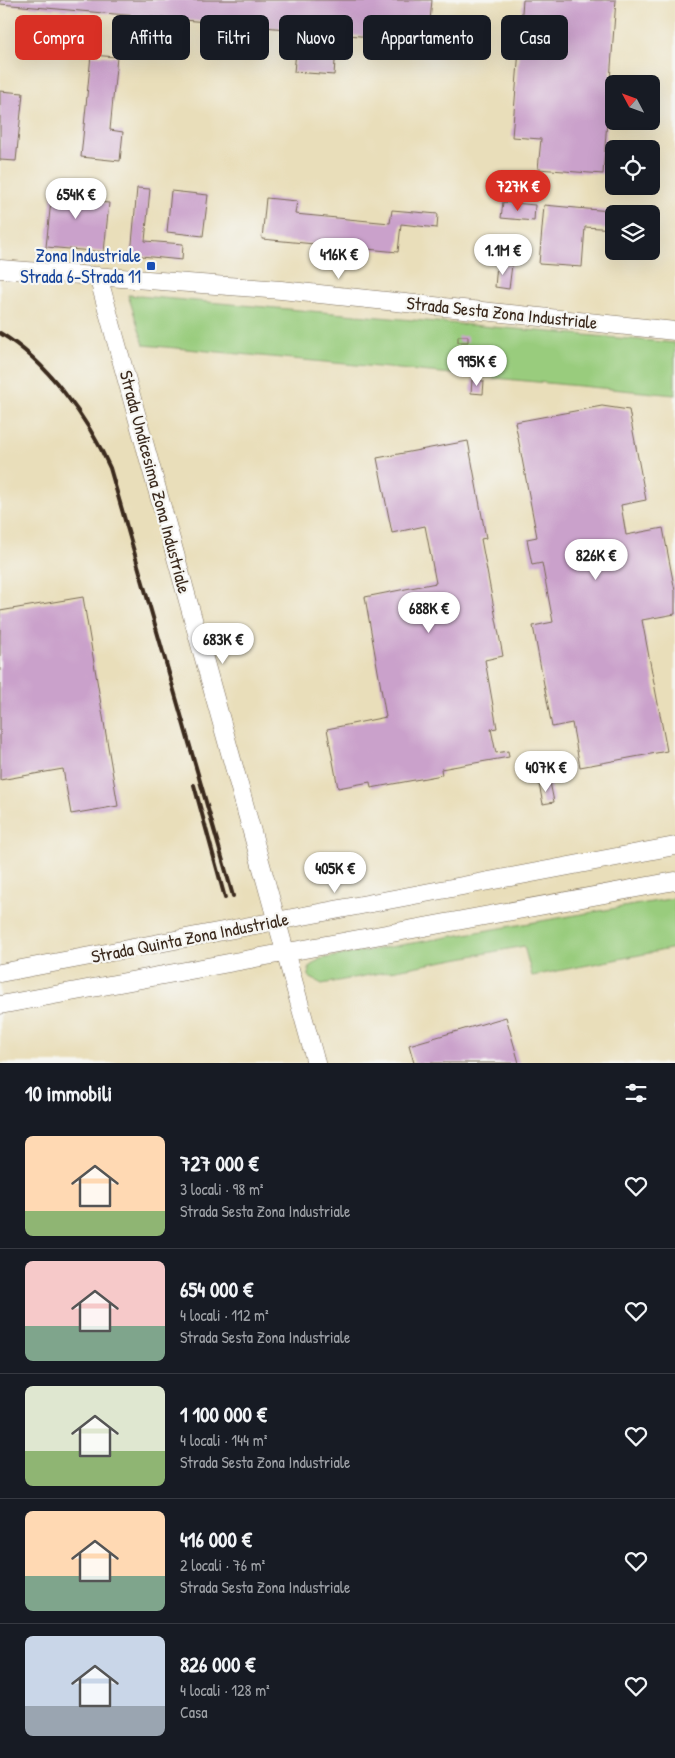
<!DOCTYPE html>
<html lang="it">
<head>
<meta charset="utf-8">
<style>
  :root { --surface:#171b24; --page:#20242c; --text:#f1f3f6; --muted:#9ea1a6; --line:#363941; --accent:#d93025 }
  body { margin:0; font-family:"Patrick Hand",sans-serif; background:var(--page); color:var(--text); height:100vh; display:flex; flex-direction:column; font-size:19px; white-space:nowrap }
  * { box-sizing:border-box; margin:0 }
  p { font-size:16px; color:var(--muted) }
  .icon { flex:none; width:28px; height:28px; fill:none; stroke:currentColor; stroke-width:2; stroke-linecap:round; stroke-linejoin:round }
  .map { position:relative; height:1063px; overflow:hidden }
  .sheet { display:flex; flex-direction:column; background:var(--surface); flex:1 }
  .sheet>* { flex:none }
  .guide { position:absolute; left:15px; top:15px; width:645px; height:45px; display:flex; gap:10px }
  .needle { width:32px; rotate:311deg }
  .controls { position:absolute; left:605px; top:75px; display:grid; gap:10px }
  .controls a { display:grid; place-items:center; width:55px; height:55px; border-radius:8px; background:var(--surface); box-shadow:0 5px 20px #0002; font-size:25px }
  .price { position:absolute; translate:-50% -42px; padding:0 11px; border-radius:18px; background:#fff; color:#222; font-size:16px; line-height:32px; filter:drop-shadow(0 1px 2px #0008) }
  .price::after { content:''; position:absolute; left:50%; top:30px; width:15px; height:11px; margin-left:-8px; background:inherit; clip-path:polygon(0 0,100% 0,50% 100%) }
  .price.current { background:var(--accent); color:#fff }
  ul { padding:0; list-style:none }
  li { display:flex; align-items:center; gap:15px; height:125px; padding:0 25px }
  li+li { border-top:1px solid var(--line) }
  li span { display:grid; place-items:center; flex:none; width:140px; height:100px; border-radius:8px; color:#555 }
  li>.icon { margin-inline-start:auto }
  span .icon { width:60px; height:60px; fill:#fffc; stroke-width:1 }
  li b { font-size:21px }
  h2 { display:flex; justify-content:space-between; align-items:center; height:60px; padding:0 25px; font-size:21px }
  .pill { padding:0 18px; border-radius:8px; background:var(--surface); box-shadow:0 5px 20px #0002; font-size:18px; line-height:45px }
  .pill.current { background:var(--accent); color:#fff }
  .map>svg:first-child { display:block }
</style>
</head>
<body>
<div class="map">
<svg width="675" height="1063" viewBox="0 0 675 1063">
  <rect width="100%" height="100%" fill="#f6f6f2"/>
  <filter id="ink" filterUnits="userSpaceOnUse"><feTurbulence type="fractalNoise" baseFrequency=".02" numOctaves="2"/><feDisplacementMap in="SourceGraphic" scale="10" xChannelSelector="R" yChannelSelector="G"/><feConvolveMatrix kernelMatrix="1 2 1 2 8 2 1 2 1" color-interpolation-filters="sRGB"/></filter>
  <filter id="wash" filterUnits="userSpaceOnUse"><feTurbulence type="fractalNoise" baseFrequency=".0096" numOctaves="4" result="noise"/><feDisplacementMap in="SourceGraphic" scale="20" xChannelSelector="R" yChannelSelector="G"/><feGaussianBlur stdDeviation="1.12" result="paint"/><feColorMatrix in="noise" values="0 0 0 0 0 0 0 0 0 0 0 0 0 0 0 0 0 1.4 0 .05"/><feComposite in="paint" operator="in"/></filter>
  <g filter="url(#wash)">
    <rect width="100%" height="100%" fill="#e9deba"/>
    <path fill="#99cc7d" stroke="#6a7b4e" d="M128,295L675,343V395L144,345Z
      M675,898V948L532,976L524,946L322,984L309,977V967L320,959Z"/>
    <g id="blocks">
      <path fill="#caa1cb" d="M0,0H432L428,42L337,34L334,75L294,72L298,30L0,4Z
        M523,0H616L603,174L538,169L541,139L512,137Z
        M91,55L117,57L110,130L123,132L120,161L81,157Z
        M0,91L23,93L16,161L0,160Z
        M53,182L84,185L83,201L109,203L104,252L46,247Z
        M137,188L150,189L145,241L183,244L182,260L131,255Z
        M171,191L208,195L203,236L167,232Z
        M266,198L297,201L295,214L390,223L392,210L438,214L437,228L401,224L398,252L262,239Z
        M503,202L535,205L534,221L501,218Z
        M544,205L587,209L622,212L614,214V229L585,227L582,267L539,264Z
        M497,264L512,265L509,289L495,287Z
        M458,336H468V342H458Z
        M472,380L484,381L483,394L471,393Z
        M602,406L629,410L646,500L621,505L626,535L663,528L675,591V614L642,620L667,751L580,767L572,723L552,727L533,626L553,622L542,563L532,565L527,539L537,537L515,422Z
        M468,441L486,538L481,539L503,656L485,660L497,728L491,729L496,753L508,751L509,757L441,769L442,775L371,788L370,782L338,788L327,729L386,717L365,597L436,583L425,526L392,533L377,458Z
        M83,597L118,806L71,814L63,769L0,780V611Z
        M550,782L554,802L543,804L539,784Z
        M506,1017L519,1063H414L409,1045Z"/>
    </g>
  </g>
  <g filter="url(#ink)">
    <use href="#blocks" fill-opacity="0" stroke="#786955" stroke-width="1"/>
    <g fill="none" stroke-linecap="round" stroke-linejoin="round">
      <defs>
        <path id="street" d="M0,269L281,290L675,331
          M98,276L316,1063
          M0,973L675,846
          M0,1005L675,881"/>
      </defs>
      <use href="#street" stroke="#786955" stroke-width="19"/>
      <use href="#street" stroke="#fff" stroke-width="18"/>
      <path stroke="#3b2a1e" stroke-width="4" d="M0,333C46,360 89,420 110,468L233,896
        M194,785L225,898"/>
    </g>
  </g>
  <rect fill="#1a4fb4" stroke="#f6f6f2" stroke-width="2" x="146" y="261" width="10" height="10" rx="2.5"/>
  <g text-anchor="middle" stroke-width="4.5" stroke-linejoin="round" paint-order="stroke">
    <g font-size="18" fill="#164399" stroke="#f6f6f2" text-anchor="end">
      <text x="141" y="262">Zona Industriale<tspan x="141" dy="21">Strada 6-Strada 11</tspan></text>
    </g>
    <g font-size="18" fill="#3b2a1e" stroke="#f6f6f2">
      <text transform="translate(502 313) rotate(6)" y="6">Strada Sesta Zona Industriale</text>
      <text transform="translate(155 482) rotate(75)" y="6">Strada Undicesima Zona Industriale</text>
      <text transform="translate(190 938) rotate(-11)" y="6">Strada Quinta Zona Industriale</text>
    </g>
  </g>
</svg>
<div class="controls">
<a><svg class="needle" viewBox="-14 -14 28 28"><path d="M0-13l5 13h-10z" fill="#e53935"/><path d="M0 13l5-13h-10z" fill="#9ea1a6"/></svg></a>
<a><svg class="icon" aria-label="locate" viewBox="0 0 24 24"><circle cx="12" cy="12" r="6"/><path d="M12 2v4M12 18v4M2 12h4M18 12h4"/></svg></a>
<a><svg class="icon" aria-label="layers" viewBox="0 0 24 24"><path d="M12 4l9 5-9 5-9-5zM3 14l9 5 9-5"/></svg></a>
</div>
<b class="price current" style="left:518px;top:212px">727K €</b>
<b class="price" style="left:76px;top:220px">654K €</b>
<b class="price" style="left:503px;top:276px">1.1M €</b>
<b class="price" style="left:339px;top:280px">416K €</b>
<b class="price" style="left:477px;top:387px">995K €</b>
<b class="price" style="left:596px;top:581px">826K €</b>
<b class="price" style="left:429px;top:634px">688K €</b>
<b class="price" style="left:223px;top:665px">683K €</b>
<b class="price" style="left:546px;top:793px">407K €</b>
<b class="price" style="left:335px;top:894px">405K €</b>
<div class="guide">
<a class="pill current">Compra</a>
<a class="pill">Affitta</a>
<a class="pill">Filtri</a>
<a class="pill">Nuovo</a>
<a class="pill">Appartamento</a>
<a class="pill">Casa</a>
</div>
</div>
<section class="sheet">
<h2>10 immobili<svg class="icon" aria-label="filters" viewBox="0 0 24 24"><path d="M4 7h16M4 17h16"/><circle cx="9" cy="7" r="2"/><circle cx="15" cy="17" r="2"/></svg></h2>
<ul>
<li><span style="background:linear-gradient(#ffd9b3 75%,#8fb573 0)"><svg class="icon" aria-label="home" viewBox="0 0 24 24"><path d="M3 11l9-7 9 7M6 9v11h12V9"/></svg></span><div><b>727 000 €</b><p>3 locali · 98 m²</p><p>Strada Sesta Zona Industriale</p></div><svg class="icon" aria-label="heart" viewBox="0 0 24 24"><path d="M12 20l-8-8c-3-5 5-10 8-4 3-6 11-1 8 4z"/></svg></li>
<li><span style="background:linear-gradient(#f6c9c9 65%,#7fa58c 0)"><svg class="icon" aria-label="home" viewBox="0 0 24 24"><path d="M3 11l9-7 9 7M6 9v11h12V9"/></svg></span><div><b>654 000 €</b><p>4 locali · 112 m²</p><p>Strada Sesta Zona Industriale</p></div><svg class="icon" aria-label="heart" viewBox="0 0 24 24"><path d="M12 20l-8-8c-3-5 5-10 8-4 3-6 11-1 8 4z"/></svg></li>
<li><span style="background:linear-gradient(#dfe7d0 65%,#8fb573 0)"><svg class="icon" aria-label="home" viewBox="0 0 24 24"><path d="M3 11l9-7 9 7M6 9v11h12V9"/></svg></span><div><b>1 100 000 €</b><p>4 locali · 144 m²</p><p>Strada Sesta Zona Industriale</p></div><svg class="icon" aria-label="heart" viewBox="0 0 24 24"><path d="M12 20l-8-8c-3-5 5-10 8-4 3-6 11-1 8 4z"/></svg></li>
<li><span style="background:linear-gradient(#ffd9b3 65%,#7fa58c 0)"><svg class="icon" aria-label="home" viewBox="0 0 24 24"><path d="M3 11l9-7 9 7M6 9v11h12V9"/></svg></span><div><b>416 000 €</b><p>2 locali · 76 m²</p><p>Strada Sesta Zona Industriale</p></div><svg class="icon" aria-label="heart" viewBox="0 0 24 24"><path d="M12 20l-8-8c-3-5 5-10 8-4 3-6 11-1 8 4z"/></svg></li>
<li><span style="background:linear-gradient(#c9d6e8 70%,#9aa5b1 0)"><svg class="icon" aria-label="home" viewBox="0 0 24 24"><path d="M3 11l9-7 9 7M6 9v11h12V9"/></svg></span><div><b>826 000 €</b><p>4 locali · 128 m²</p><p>Casa</p></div><svg class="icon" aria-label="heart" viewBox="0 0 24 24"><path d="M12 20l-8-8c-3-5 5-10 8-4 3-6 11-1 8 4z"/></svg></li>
</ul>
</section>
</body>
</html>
